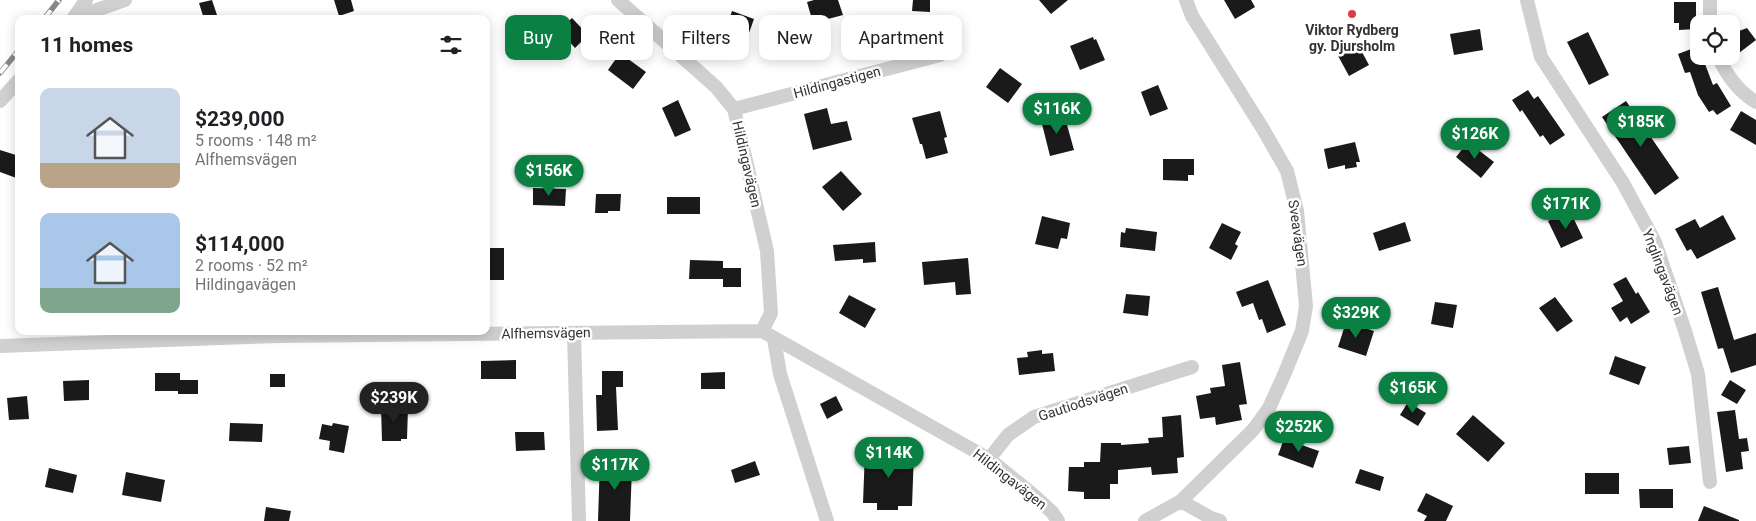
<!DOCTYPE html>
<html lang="en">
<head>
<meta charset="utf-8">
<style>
  :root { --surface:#fff; --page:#f6f6f6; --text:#202124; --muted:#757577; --accent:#0b8043 }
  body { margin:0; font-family:Roboto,sans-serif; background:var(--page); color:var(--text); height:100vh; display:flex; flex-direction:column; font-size:19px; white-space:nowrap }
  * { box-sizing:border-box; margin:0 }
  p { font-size:16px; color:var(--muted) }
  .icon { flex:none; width:28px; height:28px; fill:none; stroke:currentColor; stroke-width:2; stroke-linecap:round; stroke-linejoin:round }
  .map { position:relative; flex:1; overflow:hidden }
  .drawer { position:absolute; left:15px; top:15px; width:475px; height:320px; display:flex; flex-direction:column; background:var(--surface); border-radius:10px; box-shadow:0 2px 12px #0003 }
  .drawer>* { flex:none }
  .guide { position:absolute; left:505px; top:15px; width:475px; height:45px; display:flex; gap:10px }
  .buttons { position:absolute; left:1690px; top:15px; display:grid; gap:10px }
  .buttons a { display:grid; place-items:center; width:50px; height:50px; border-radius:10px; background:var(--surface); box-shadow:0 2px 12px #0003; font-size:25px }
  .price { position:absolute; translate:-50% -42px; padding:0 11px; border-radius:18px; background:var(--accent); color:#fff; font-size:16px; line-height:32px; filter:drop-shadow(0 1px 2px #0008) }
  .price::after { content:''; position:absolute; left:50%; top:30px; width:15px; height:11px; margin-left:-8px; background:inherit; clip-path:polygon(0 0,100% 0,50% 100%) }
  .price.current { background:#222; color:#fff }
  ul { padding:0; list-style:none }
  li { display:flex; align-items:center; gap:15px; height:125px; padding:0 25px }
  li span { display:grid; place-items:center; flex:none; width:140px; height:100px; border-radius:10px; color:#555 }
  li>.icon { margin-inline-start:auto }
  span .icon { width:60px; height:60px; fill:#fffc; stroke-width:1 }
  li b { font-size:21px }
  h2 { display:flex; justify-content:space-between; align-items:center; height:60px; padding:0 25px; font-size:21px }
  .tag { padding:0 18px; border-radius:10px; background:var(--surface); box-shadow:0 2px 12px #0003; font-size:18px; line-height:45px }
  .tag.current { background:var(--accent); color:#fff }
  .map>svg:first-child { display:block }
</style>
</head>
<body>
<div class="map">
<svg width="1756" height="521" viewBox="0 0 1756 521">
  <rect width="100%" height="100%" fill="#fff"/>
  <path fill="#1a1a1a" d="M212,0L217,15L204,19L199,3Z
    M334,0H351L354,11L339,16Z
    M814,0H838L843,15L813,23L807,2Z
    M913,0H930V12L912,11Z
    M1039,0H1068L1051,14Z
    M1224,0H1251L1255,7L1235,19Z
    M1674,2H1696V29L1679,30V23H1674Z
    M732,11L754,19L745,44L723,37Z
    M572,18L588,35L575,48L559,30Z
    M1747,28L1756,40L1739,53L1731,42V34Z
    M1480,29L1483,50L1454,55L1450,34Z
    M1588,32L1609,75L1589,85L1567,42Z
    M1093,37L1094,40L1096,39L1105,60L1080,70L1070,46Z
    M1356,41L1369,65L1349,76L1336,52Z
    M1699,46V56H1702L1713,85L1717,83L1731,106L1717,115L1713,110L1709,112L1698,95L1690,72L1685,73L1678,54Z
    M620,53L646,72L633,89L608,70Z
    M1000,68L1022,84L1008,103L986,87Z
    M1158,85L1168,109L1150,116L1141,92Z
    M1528,90L1534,99L1538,96L1565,135L1550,145L1543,135L1540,137L1522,110L1520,112L1512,100Z
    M678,100L691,130L675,137L662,108Z
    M1626,101L1679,178L1655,195L1602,117Z
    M827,108L831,124L847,121L852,140L813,150L804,114Z
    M940,111L947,137L944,138L948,153L926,159L922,144H920L912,118Z
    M1741,111L1756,120V145L1730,130Z
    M1064,114L1074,150L1050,156L1041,120Z
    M1355,142L1360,162H1356L1357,167L1345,169V165L1328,169L1324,149Z
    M1468,142L1494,162L1481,178L1456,157Z
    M0,150L19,156V179L0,172Z
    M1163,159H1194V175H1188V181L1163,180Z
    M841,171L862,194L843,211L822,187Z
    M533,188L566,189L565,206L533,205Z
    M596,194H621L620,211H608V213H595Z
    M667,197H700V214H667Z
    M1570,211L1583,238L1561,248L1548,221Z
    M1723,215L1736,239L1697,259L1691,249L1687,251L1675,229L1695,219L1700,228Z
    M1042,216L1070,223L1067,239L1061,238L1058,249L1035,244Z
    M1405,222L1411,241L1379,251L1373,233Z
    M1222,223L1241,232L1235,244L1238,246L1231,260L1209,248Z
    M1126,228L1157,232L1155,251L1120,247L1121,232L1125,233Z
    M875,242L876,262L863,263V259L835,261L833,245Z
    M486,248H504V280H486Z
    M968,258L971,294L956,295L955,282L924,285L922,262Z
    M690,260L723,261V268H741V287H723V279H689Z
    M1626,277L1636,294L1638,292L1650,312L1631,324L1627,317L1620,322L1611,308L1623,301L1613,284Z
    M1268,280L1286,325L1267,333L1262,319L1259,320L1253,303L1242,307L1236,292Z
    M1718,287L1734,340L1756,333V365L1731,373L1723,348L1718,349L1701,292Z
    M1126,294L1150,296L1148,316L1123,313Z
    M849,295L876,309L865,328L839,313Z
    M1555,297L1573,321L1557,332L1539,308Z
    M1435,302L1457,305L1453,328L1431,324Z
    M1346,322L1374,331L1366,356L1338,347Z
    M1042,350V354L1053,353L1055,371L1019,375L1017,358L1028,357L1027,352Z
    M1615,356L1646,367L1639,385L1609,374Z
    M516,360V379H481V361Z
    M1240,362L1247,404L1239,405L1242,420L1216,425L1215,417L1200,419L1196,396L1211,393L1210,388L1225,386L1222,365Z
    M602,371H623V387H616L618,430L597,431L596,395H602Z
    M725,372V389H701V373Z
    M155,373H180V380H198V394H178V391H155Z
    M270,374H285V387H270Z
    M89,380V400L64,401L63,381Z
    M1730,380L1746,390L1737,404L1721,395Z
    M27,396L29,419L9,420L7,398Z
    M836,396L843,410L827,419L820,404Z
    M1408,402L1426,413L1418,426L1400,415Z
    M381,407L408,408L407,439H401V441H382Z
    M1735,410L1739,439L1747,438L1749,451L1741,452L1743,469L1726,472L1717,412Z
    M1181,415L1184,457L1177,458L1178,473L1152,475L1151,467L1118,470V484H1110V499H1084V492L1068,491L1069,467H1084V462H1100L1101,443H1121V445L1149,443L1148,438L1163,437L1162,417Z
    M1473,415L1505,443L1488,462L1456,434Z
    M230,423L263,424L262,442L229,441Z
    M333,423L349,426L344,453L329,450L330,441L319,439L322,424L332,426Z
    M515,432H544L545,450L516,451Z
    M1284,439L1319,451L1313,468L1278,455Z
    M1689,446L1691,463L1669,465L1667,448Z
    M865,451L914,452L912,506H898V510H877V503H863Z
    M600,459H622L621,467H632L630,521H598Z
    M755,461L760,475L735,483L731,470Z
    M49,468L77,475L73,493L45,487Z
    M1360,469L1384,477L1380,491L1355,483Z
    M126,472L165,480L161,502L122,495Z
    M1585,473H1619V494H1585Z
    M1639,489H1673V508H1640Z
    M1426,493L1453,506L1446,521H1424L1427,516L1417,511Z
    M1704,506L1739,520V521H1698Z
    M266,507L291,511L289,521H264Z"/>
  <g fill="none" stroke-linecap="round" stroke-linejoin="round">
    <path stroke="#d0d0d0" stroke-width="14" d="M618,0L716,87L734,109L767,251L771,313L762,331L989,459L1031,493L1052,512L1058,521
      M1527,0L1541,57L1623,183L1655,242L1685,331L1698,374L1710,482
      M1710,0V24
      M74,18L125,0
      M73,19L86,0
      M1718,56C1726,74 1739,92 1756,102
      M0,101L19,80
      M734,109L940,55
      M574,333L579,521
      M774,339L780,374L827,521
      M0,346L278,336L762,331
      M989,459L1008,435L1034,417L1192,367
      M1181,501L1211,518L1220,521
      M1145,521L1181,501L1253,430L1269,408L1284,375L1302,331L1306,306L1297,211L1287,171L1263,129L1192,16L1186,0"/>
    <defs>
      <path id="rail" d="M44,19L59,0
        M0,73L19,50"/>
    </defs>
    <use href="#rail" stroke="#888" stroke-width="5.5"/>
    <use href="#rail" stroke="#fff" stroke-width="4" stroke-dasharray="11" stroke-linecap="butt"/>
  </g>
  <circle fill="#e63946" stroke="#fff" stroke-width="2" cx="1352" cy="14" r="5"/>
  <g text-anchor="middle" stroke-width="5" stroke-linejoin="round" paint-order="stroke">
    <g font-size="14" font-weight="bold" fill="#333" stroke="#fff">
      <text x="1352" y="35">Viktor Rydberg<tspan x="1352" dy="16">gy. Djursholm</tspan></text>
    </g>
    <g font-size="14" fill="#333" stroke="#fff">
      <text transform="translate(837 82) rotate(-15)" y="5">Hildingastigen</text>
      <text transform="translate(747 164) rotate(77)" y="5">Hildingavägen</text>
      <text transform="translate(1298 233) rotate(82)" y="5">Sveavägen</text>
      <text transform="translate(1663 272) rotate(69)" y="5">Ynglingavägen</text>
      <text transform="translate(546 333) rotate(-1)" y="5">Alfhemsvägen</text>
      <text transform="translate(1083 402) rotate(-18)" y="5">Gautiodsvägen</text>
      <text transform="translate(1010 479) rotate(38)" y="5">Hildingavägen</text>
    </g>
  </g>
</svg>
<div class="buttons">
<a><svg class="icon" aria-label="locate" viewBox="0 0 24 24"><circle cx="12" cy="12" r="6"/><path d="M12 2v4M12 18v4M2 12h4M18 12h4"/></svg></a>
</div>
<b class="price" style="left:1057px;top:135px">$116K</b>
<b class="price" style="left:1641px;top:148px">$185K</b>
<b class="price" style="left:1475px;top:160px">$126K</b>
<b class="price" style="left:549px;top:197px">$156K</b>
<b class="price" style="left:1566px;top:230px">$171K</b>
<b class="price" style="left:1356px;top:339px">$329K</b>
<b class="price" style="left:1413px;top:414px">$165K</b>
<b class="price current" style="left:394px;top:424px">$239K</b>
<b class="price" style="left:1299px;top:453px">$252K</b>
<b class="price" style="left:889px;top:479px">$114K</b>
<b class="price" style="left:615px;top:491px">$117K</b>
<div class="guide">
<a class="tag current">Buy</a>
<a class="tag">Rent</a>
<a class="tag">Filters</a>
<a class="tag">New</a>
<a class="tag">Apartment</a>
</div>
<section class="drawer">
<h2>11 homes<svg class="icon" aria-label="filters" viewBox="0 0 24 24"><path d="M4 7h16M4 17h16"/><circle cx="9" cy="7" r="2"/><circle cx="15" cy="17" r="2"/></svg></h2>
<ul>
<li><span style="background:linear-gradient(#c9d6e8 75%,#b9a48a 0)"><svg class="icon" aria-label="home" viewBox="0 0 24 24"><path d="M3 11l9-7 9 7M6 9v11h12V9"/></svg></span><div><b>$239,000</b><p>5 rooms · 148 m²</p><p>Alfhemsvägen</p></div></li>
<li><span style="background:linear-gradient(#a9c7e8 75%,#7fa58c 0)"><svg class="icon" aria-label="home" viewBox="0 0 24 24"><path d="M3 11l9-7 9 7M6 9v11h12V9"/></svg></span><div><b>$114,000</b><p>2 rooms · 52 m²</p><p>Hildingavägen</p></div></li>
</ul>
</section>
</div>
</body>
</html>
